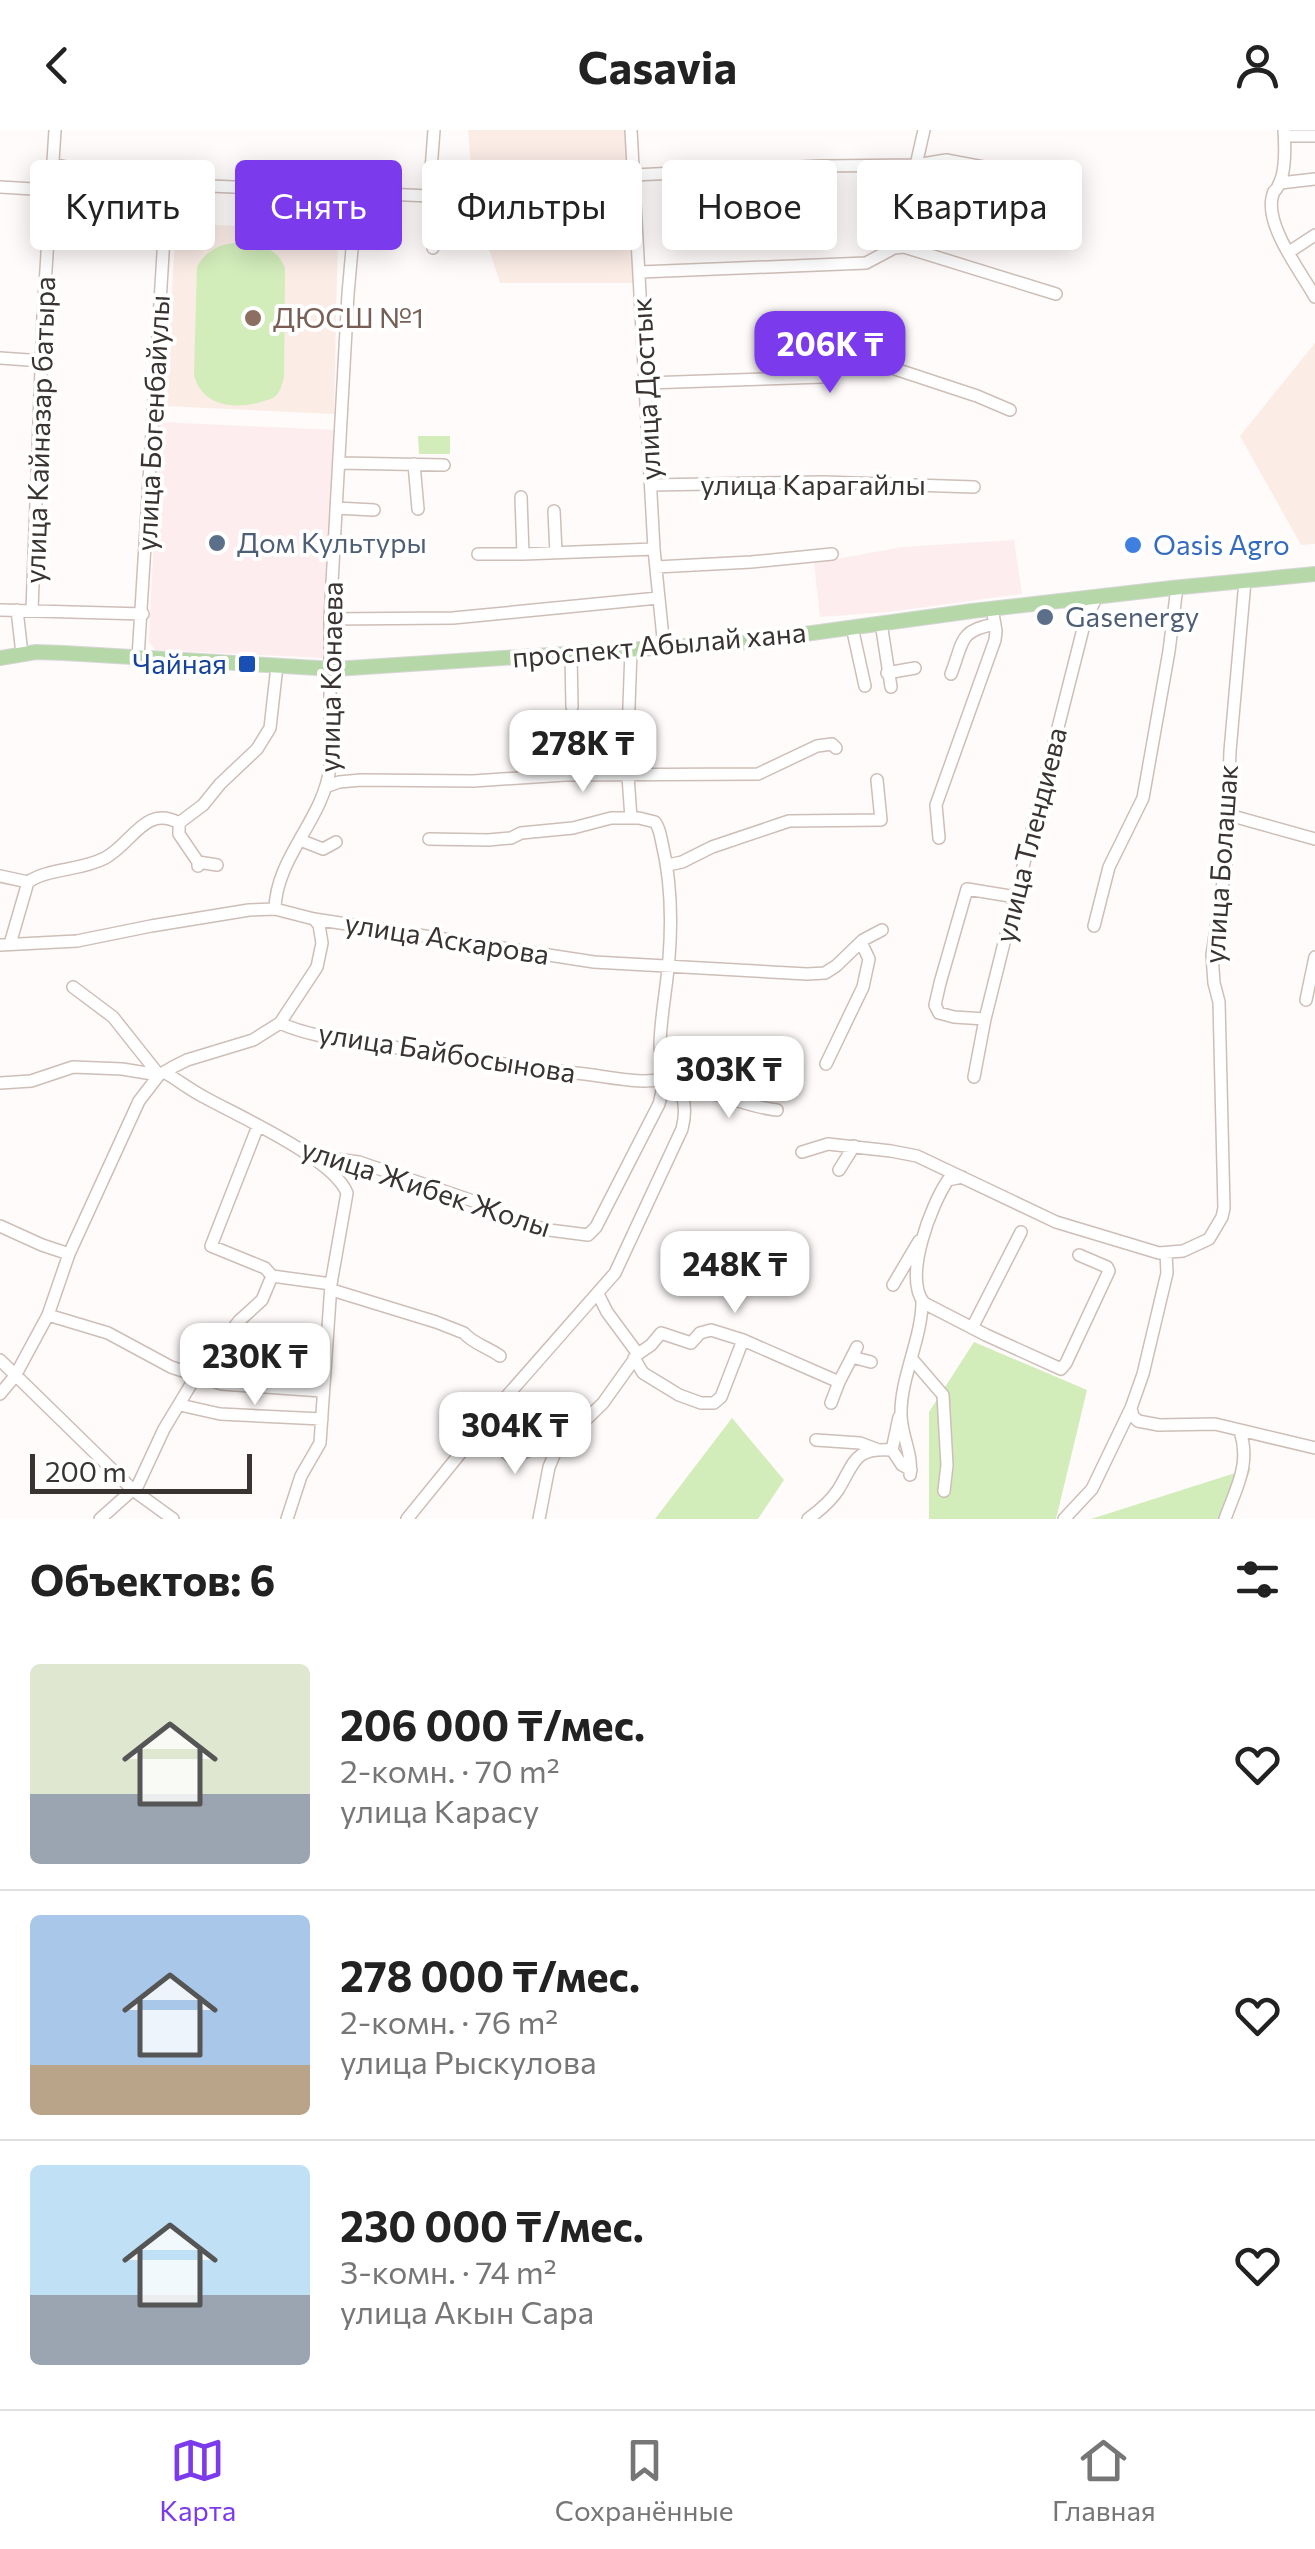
<!DOCTYPE html>
<html lang="ru">
<head>
<meta charset="utf-8">
<style>
  :root { --surface:#fff; --page:#f2f2f2; --text:#222; --muted:#767676; --line:#e0e0e0; --accent:#7c3aed }
  body { margin:0; font-family:Commissioner,sans-serif; background:var(--page); color:var(--text); height:100vh; display:flex; flex-direction:column; font-size:38px; white-space:nowrap }
  * { box-sizing:border-box; margin:0 }
  p { font-size:32px; color:var(--muted) }
  .icon { flex:none; width:55px; height:55px; fill:none; stroke:currentColor; stroke-width:2; stroke-linecap:round; stroke-linejoin:round }
  .map { position:relative; height:1389px; overflow:hidden }
  .drawer { display:flex; flex-direction:column; background:var(--surface); flex:1 }
  .drawer>* { flex:none }
  .banner { position:absolute; left:30px; top:30px; width:1255px; height:90px; display:flex; gap:20px }
  .scale { position:absolute; left:30px; bottom:25px; width:222px; box-sizing:border-box; padding-left:10px; border:5px solid #393331; border-top:0; font-size:28px; line-height:35px; white-space:nowrap; color:#393331; -webkit-text-stroke:8px #fff; paint-order:stroke }
  .price { position:absolute; translate:-50% -85px; padding:0 22px; border-radius:20px; background:#fff; color:#222; font-size:32px; line-height:65px; filter:drop-shadow(0 2px 5px #0008) }
  .price::after { content:''; position:absolute; left:50%; top:60px; width:30px; height:22px; margin-left:-15px; background:inherit; clip-path:polygon(0 0,100% 0,50% 100%) }
  .price.current { background:var(--accent); color:#fff }
  ul { padding:0; list-style:none }
  li { display:flex; align-items:center; gap:30px; height:250px; padding:0 30px }
  li+li { border-top:2px solid var(--line) }
  li span { display:grid; place-items:center; flex:none; width:280px; height:200px; border-radius:10px; color:#555 }
  li>.icon { margin-inline-start:auto }
  span .icon { width:120px; height:120px; fill:#fffc; stroke-width:1 }
  li b { font-size:42px }
  h2 { display:flex; justify-content:space-between; align-items:center; height:120px; padding:0 30px; font-size:42px }
  .tag { padding:0 35px; border-radius:10px; background:var(--surface); box-shadow:0 5px 25px #0003; font-size:35px; line-height:90px }
  .tag.current { background:var(--accent); color:#fff }
  header { display:flex; justify-content:space-between; align-items:center; height:130px; padding:0 30px; background:var(--surface); font-size:45px; font-weight:700 }
  .tabs { display:flex; justify-content:space-around; align-items:center; height:140px; border-top:2px solid var(--line); background:var(--surface); font-size:28px; color:var(--muted) }
  .tabs a { display:grid; justify-items:center; gap:5px }
  .tabs .current { color:var(--accent) }
  .map>svg:first-child { display:block }
</style>
</head>
<body>
<header><svg class="icon" aria-label="back" viewBox="0 0 24 24"><path d="M15 5l-7 7 7 7"/></svg>Casavia<svg class="icon" aria-label="person" viewBox="0 0 24 24"><circle cx="12" cy="8" r="4"/><path d="M4 21q1-7 8-7t8 7"/></svg></header>
<div class="map">
<svg width="1315" height="1389" viewBox="0 0 1315 1389">
  <rect width="100%" height="100%" fill="#fefbfa"/>
  <path fill="#feedee" d="M159,292L335,300L324,528L155,520L149,512Z
    M1014,410L1022,464L888,482L820,487L814,433L903,417Z"/>
  <path fill="#fbece6" d="M468,0H628L639,153H500L488,116L472,49Z
    M176,93L338,101L334,284L165,276Z
    M1315,213V414L1301,415L1240,306Z"/>
  <path fill="#d2ecba" d="M247,112C266,117 278,120 285,138L284,247C283,251 281,259 278,263C274,269 270,269 264,271C236,280 202,277 194,245L197,137C208,116 226,113 247,112Z
    M418,306H450V324H419Z
    M974,1212L1087,1260L1056,1389H929V1282Z
    M732,1288L784,1350L758,1389H655Z
    M1251,1338L1232,1389H1091Z"/>
  <g fill="none" stroke-linecap="round" stroke-linejoin="round">
    <defs>
      <path id="minor" d="M631,0L654,419L664,518
        M1284,0C1285,15 1286,41 1279,54C1274,66 1275,55 1272,68C1266,97 1301,142 1315,167
        M1285,6H1315
        M52,34C89,42 126,49 163,57C171,59 199,55 211,56L429,66
        M916,35L924,0
        M634,45L821,36L916,35L946,30L994,39L1073,63
        M1280,53L1315,49
        M0,57L50,60
        M433,118L429,66L434,0
        M1289,122L1315,105
        M640,142L866,133L894,118L904,117L1056,164
        M0,228L43,231
        M647,253L822,247C840,238 853,231 874,232L977,266L1010,280
        M340,333L444,335
        M414,334L418,379
        M651,355L823,352L974,357
        M521,367L523,424L654,419
        M336,378L374,380
        M554,381L556,423
        M478,424H523
        M656,437L751,432L832,424
        M0,480L143,484
        M17,480L22,524
        M32,480L43,186L55,0
        M330,489L453,488L658,468
        M881,493L891,557
        M852,497L865,556
        M571,524L572,577
        M138,528L167,59
        M887,543L915,538
        M951,544C964,511 958,501 995,494
        M328,656L339,652L361,650L473,651L565,645L758,644L817,616L832,614L836,618
        M1229,685L1315,709
        M631,688L627,632L631,520
        M179,693V704L198,732V736
        M939,708L936,675L995,510L996,501L992,478
        M300,710L323,719L336,712
        M198,732L217,735
        M668,735L682,732L712,717L789,691L881,690L877,650
        M0,746L28,752
        M28,752C49,738 80,741 105,728C132,714 145,674 179,693L203,675L220,654L257,619L270,598L277,536
        M275,779C276,727 324,689 330,637V489L348,164L357,63
        M1094,796L1109,737L1143,668L1169,521L1177,457
        M10,814L28,752
        M0,815L77,811L151,796L249,780L275,779L314,789L594,832L807,844L825,843L836,836L863,810L882,800
        M73,857L113,887L159,945
        M1306,870L1315,827
        M985,889L954,887L939,883L935,875L940,853L967,759L1016,767
        M280,893C312,908 351,910 386,916C452,927 518,937 585,944C611,947 645,956 670,947
        M826,934L863,857L869,829L861,812
        M164,942C178,950 190,960 204,967C238,986 333,1028 347,1063L331,1154L320,1313L301,1346L287,1389
        M974,947L985,889L1048,637L1085,491L1097,466
        M0,953L31,951L73,937L122,939L159,945
        M682,961C715,958 744,977 777,980
        M258,996L211,1116L265,1138L272,1146L331,1154
        M802,1022L828,1014L891,1021L917,1026L1056,1092L1159,1123L1183,1121L1209,1109L1222,1087L1224,1078L1219,872L1214,853L1212,825L1226,732L1230,621L1245,451
        M310,1026L359,1032L479,1073L526,1094L549,1100L588,1105L596,1097L659,974L665,949
        M839,1040L854,1016
        M962,1047L948,1050C931,1075 903,1147 924,1173L986,1205L1061,1239L1066,1233L1109,1141L1107,1137L1079,1125
        M0,1096L42,1115L69,1124
        M893,1155L919,1111
        M332,1160L436,1192L464,1203C472,1213 489,1218 500,1226
        M598,1164L607,1182L638,1224
        M48,1185L108,1203L171,1237L222,1254L322,1261
        M972,1198L1021,1102
        M852,1227L871,1232
        M634,1228L643,1243L679,1265L701,1273H714L721,1267L743,1210
        M912,1229L943,1265L947,1335L944,1361
        M0,1230L133,1360L173,1389
        M0,1264L15,1246L48,1185L69,1124L139,971L159,945L173,937L187,930L253,910L280,893L317,837L322,813L319,795L314,789
        M831,1273L839,1252
        M180,1275L220,1284L322,1289
        M1131,1278L1133,1286L1138,1291L1159,1295L1215,1294L1315,1318
        M480,1300L511,1327L566,1307
        M816,1310L860,1313L876,1319
        M892,1320L902,1335L911,1340
        M910,1345C913,1322 900,1304 901,1282C901,1247 922,1207 922,1172
        M100,1389L138,1355L164,1299L196,1246L239,1191L262,1170L272,1146
        M407,1389L506,1267L615,1143L682,999C694,952 659,944 660,913C661,884 667,856 669,828C672,790 671,750 662,713C660,704 660,699 655,692L639,688H611L573,698L521,703L511,708L488,710L429,709
        M539,1389L549,1337L557,1318L603,1273L638,1224L651,1215L661,1203L691,1213L700,1203L711,1200L743,1210L839,1252L857,1217
        M808,1389C819,1381 830,1372 838,1360C855,1332 854,1317 892,1320L899,1287
        M1064,1389L1092,1359L1131,1278L1143,1244L1167,1143L1166,1123
        M1225,1389C1236,1358 1251,1334 1240,1301"/>
      <path id="major" d="M0,528L36,522L64,523L335,539L747,512L972,481L1172,458L1315,444"/>
    </defs>
    <use href="#minor" stroke="#cebeb8" stroke-width="14"/>
    <use href="#major" stroke="#d7d6d6" stroke-width="16"/>
    <use href="#minor" stroke="#fff" stroke-width="11"/>
    <use href="#major" stroke="#b6d8a9" stroke-width="14"/>
  </g>
  <circle fill="#8d6e63" stroke="#fff" stroke-width="4" cx="253" cy="188" r="10"/>
  <g fill="#5c6f8a" stroke="#fff" stroke-width="4">
    <circle cx="217" cy="413" r="10"/>
    <circle cx="1045" cy="487" r="10"/>
  </g>
  <circle fill="#3f7fe0" stroke="#fff" stroke-width="4" cx="1133" cy="415" r="10"/>
  <rect fill="#1a4fb4" stroke="#fff" stroke-width="4" x="237" y="524" width="20" height="20" rx="5"/>
  <g text-anchor="middle" stroke-width="8" stroke-linejoin="round" paint-order="stroke">
    <g font-size="28" fill="#785e54" stroke="#fff" text-anchor="start">
      <text x="273" y="198">ДЮСШ №1</text>
    </g>
    <g font-size="28" fill="#393331" stroke="#fff">
      <text transform="translate(646 259) rotate(-93)" y="10">улица Достык</text>
      <text transform="translate(153 293) rotate(-87)" y="10">улица Богенбайулы</text>
      <text transform="translate(40 300) rotate(-88)" y="10">улица Кайназар батыра</text>
      <text x="813" y="365">улица Карагайлы</text>
      <text transform="translate(659 515) rotate(-5)" y="10">проспект Абылай хана</text>
      <text transform="translate(331 547) rotate(-89)" y="10">улица Конаева</text>
      <text transform="translate(1031 705) rotate(-76)" y="10">улица Тлендиева</text>
      <text transform="translate(1221 734) rotate(-86)" y="10">улица Болашак</text>
      <text transform="translate(447 809) rotate(9)" y="10">улица Аскарова</text>
      <text transform="translate(447 923) rotate(9)" y="10">улица Байбосынова</text>
      <text transform="translate(426 1058) rotate(18)" y="10">улица Жибек Жолы</text>
    </g>
    <g font-size="28" fill="#4e5e75" stroke="#fff" text-anchor="start">
      <text x="237" y="423">Дом Культуры</text>
      <text x="1065" y="497">Gasenergy</text>
    </g>
    <g font-size="28" fill="#366cbe" stroke="#fff" text-anchor="start">
      <text x="1153" y="425">Oasis Agro</text>
    </g>
    <g font-size="28" fill="#164399" stroke="#fff" text-anchor="end">
      <text x="227" y="544">Чайная</text>
    </g>
  </g>
</svg>
<div class="scale">200 m</div>
<b class="price current" style="left:830px;top:266px">206K ₸</b>
<b class="price" style="left:583px;top:665px">278K ₸</b>
<b class="price" style="left:729px;top:991px">303K ₸</b>
<b class="price" style="left:735px;top:1186px">248K ₸</b>
<b class="price" style="left:255px;top:1278px">230K ₸</b>
<b class="price" style="left:515px;top:1347px">304K ₸</b>
<div class="banner">
<a class="tag">Купить</a>
<a class="tag current">Снять</a>
<a class="tag">Фильтры</a>
<a class="tag">Новое</a>
<a class="tag">Квартира</a>
</div>
</div>
<section class="drawer">
<h2>Объектов: 6<svg class="icon" aria-label="filters" viewBox="0 0 24 24"><path d="M4 7h16M4 17h16"/><circle cx="9" cy="7" r="2"/><circle cx="15" cy="17" r="2"/></svg></h2>
<ul>
<li><span style="background:linear-gradient(#dfe7d0 65%,#9aa5b1 0)"><svg class="icon" aria-label="home" viewBox="0 0 24 24"><path d="M3 11l9-7 9 7M6 9v11h12V9"/></svg></span><div><b>206 000 ₸/мес.</b><p>2-комн. · 70 m²</p><p>улица Карасу</p></div><svg class="icon" aria-label="heart" viewBox="0 0 24 24"><path d="M12 20l-8-8c-3-5 5-10 8-4 3-6 11-1 8 4z"/></svg></li>
<li><span style="background:linear-gradient(#a9c7e8 75%,#b9a48a 0)"><svg class="icon" aria-label="home" viewBox="0 0 24 24"><path d="M3 11l9-7 9 7M6 9v11h12V9"/></svg></span><div><b>278 000 ₸/мес.</b><p>2-комн. · 76 m²</p><p>улица Рыскулова</p></div><svg class="icon" aria-label="heart" viewBox="0 0 24 24"><path d="M12 20l-8-8c-3-5 5-10 8-4 3-6 11-1 8 4z"/></svg></li>
<li><span style="background:linear-gradient(#bfe0f5 65%,#9aa5b1 0)"><svg class="icon" aria-label="home" viewBox="0 0 24 24"><path d="M3 11l9-7 9 7M6 9v11h12V9"/></svg></span><div><b>230 000 ₸/мес.</b><p>3-комн. · 74 m²</p><p>улица Акын Сара</p></div><svg class="icon" aria-label="heart" viewBox="0 0 24 24"><path d="M12 20l-8-8c-3-5 5-10 8-4 3-6 11-1 8 4z"/></svg></li>
</ul>
</section>
<nav class="tabs">
<a class="current"><svg class="icon" aria-label="map" viewBox="0 0 24 24"><path d="M3 6l6-2 6 2 6-2v14l-6 2-6-2-6 2zM9 4v14M15 6v14"/></svg>Карта</a>
<a><svg class="icon" aria-label="saved" viewBox="0 0 24 24"><path d="M7 4h10v16l-5-4-5 4z"/></svg>Сохранённые</a>
<a><svg class="icon" aria-label="home" viewBox="0 0 24 24"><path d="M3 11l9-7 9 7M6 9v11h12V9"/></svg>Главная</a>
</nav>
</body>
</html>
